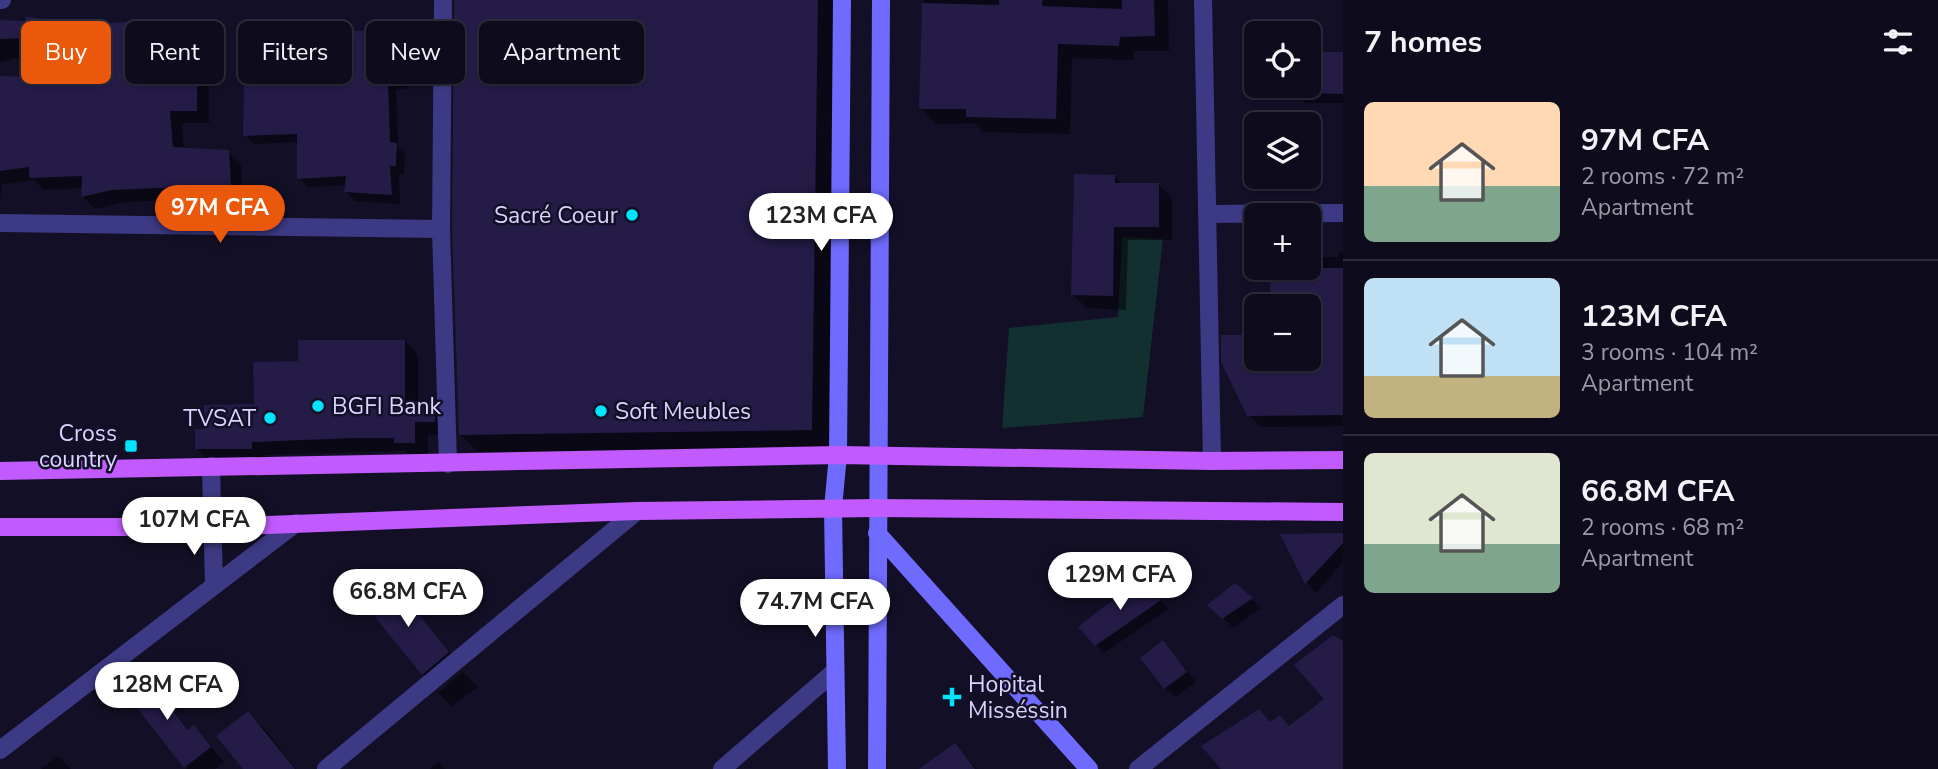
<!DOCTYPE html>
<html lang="en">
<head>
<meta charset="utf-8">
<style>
  :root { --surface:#0e0b1c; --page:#171425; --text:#f1f3f6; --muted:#9b9ba3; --line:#2e2b3b; --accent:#ea580c }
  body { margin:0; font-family:"Nunito Sans",sans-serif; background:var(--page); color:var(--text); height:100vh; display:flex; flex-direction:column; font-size:26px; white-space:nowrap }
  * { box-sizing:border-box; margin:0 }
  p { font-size:23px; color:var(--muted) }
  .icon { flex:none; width:38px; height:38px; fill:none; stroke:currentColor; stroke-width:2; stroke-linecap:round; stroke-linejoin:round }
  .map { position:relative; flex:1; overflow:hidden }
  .drawer { display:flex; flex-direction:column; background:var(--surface); width:595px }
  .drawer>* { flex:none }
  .hud { position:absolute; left:21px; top:21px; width:665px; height:63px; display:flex; gap:14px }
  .tools { position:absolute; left:1244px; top:21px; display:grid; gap:14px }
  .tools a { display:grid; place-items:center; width:77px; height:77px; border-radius:10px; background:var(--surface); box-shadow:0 2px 5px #0004,0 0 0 2px var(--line); font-size:35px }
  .price { position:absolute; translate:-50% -60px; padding:0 16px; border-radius:24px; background:#fff; color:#222; font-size:23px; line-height:46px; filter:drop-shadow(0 2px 4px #0008) }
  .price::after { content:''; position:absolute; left:50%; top:42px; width:21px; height:16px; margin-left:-10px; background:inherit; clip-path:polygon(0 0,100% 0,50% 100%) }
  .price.active { background:var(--accent); color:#fff }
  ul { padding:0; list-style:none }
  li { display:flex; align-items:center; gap:21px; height:175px; padding:0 21px }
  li+li { border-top:2px solid var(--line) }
  li span { display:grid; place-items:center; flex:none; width:196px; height:140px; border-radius:10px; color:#555 }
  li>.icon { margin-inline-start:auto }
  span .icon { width:84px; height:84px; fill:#fffc; stroke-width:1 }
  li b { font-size:30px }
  h2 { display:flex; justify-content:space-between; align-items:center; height:84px; padding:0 21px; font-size:30px }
  .chip { padding:0 24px; border-radius:10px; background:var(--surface); box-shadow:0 2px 5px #0004,0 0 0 2px var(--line); font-size:24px; line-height:63px }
  .chip.active { background:var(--accent); color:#fff }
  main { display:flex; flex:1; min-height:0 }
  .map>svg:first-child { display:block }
</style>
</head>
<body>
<main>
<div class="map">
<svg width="1343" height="769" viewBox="0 0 1343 769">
  <rect width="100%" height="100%" fill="#130f26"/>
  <path fill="#12302f" d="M1122,237L1163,239L1143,417L1002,428L1009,328L1118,317Z"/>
  <path fill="#0007" d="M456,0H836L829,448L478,452L460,434Z
    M923,0H1168L1169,51H1134V60L1072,58L1070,134L983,132L974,123L936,124L921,109Z
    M0,21L64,25L73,34V45L25,47L26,56L0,62Z
    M211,25L223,38L221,83H209V123H182L184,150L228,152L241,164L243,197L125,202L95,209L83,197V188L44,190L34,180L2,184L0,201V78L95,81Z
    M273,29L282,38L348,42L376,33L385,42L384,54L397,52L406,61L407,89H396L398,147L405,154L404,174H399L400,204L355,201L346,192L347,185L308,187L299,178V142L254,144L245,135Z
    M1309,40L1320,49V54L1343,53V103H1305L1295,93L1294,86H1309Z
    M1115,177L1122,184H1158L1172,198V240H1128L1126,310L1087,308L1073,295Z
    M1339,252H1343V426L1261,427L1249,415L1253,336L1256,340V359L1324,360V323L1309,324V306H1273L1271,268H1309V257H1339Z
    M405,341L418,355V406H434L448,420V435H428V456H410L405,451L265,455V462H210L197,448L206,430L256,406L300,363Z
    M1343,534V562L1316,593L1307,583L1283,536Z
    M1143,579L1168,609L1104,653L1096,645Z
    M1235,585L1261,608L1233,628L1210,605Z
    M394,586L462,668L437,688L423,674Z
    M1163,642L1196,682L1175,697L1165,688Z
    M463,672L478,687L452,706L438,693Z
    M144,676L190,731L194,727L224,762L215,769H187L125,691Z
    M248,713L263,727L296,769H245Z
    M955,745L977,769H926Z
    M58,756L71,769H41Z
    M439,762L445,769H430Z"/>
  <path fill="#241b47" d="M454,0H818L812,430L459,435L452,229Z
    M999,0H1042V6L1122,9V0H1154L1155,36L1120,37L1119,46L1058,44L1056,119L966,117V109H919L922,3L999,5Z
    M25,16L65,23V36L0,39V20L26,21Z
    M123,22L212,24L209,72L197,71V111H170L173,147L229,150L231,185L112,190L81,197L82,176L29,178V167L0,171V76L93,79L92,25Z
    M274,27L275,37L346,41L345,31H376V54L397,50L399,81H388L390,142L397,143L396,166H390L392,195L344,192L346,176L297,179V134L243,136L245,36Z
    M1309,52H1343V94L1309,93Z
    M1074,174L1115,175V183H1159V227H1114L1113,296L1071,295Z
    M1269,268H1343V415L1247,416L1221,362V335H1254L1256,359H1322V306H1271Z
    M298,340H405V405H435V422H415V443H394V438H353L252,442V449H195V429H204V405L254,404L253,362L298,361Z
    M1343,533V543L1305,584L1280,534Z
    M1143,576L1161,600L1095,646L1078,627Z
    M1235,583L1253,598L1222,619L1207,605Z
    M394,584L449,652L422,675L366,606Z
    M1333,635L1343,641V769H1221L1201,746L1259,709L1270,722L1280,715L1289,726L1324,699L1294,665Z
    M1163,640L1187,672L1164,689L1140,658Z
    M144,674L188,730L194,725L211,747L184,768L123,690Z
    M248,711L295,769H243L216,736Z
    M955,743L975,769H919Z"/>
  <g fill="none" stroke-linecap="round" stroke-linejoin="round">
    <path stroke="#3d3a85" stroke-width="18" d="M0,0H2
      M443,0L441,229L448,464
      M1203,0L1212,461
      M1207,214L1343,213
      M0,223L441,229
      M211,466L214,586
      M0,750L296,523
      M326,769L637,511
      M722,769L835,671
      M1138,769L1343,605"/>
    <path stroke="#6f6bff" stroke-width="18" d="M877,533L1089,769
      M837,769L833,508L838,455L842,0
      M877,769L881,0"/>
    <path stroke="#c25bff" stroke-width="18" d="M0,471L838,455L1212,461L1343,460
      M0,527H212L637,511L877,508L1343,512"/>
  </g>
  <g fill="#00e5ff" stroke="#130f26" stroke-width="2.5">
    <circle cx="632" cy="215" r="7"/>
    <circle cx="318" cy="406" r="7"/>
    <circle cx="601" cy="411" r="7"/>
    <circle cx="270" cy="418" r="7"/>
    <rect x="124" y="439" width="14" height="14" rx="3.5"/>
    <path d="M948.5 686.5h7v7h7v7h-7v7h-7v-7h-7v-7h7z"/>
  </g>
  <g text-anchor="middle" stroke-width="5" stroke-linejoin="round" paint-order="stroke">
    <g font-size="23" fill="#d9d4ff" stroke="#130f26" text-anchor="end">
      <text x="618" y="223">Sacré Coeur</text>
      <text x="332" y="414" text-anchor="start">BGFI Bank</text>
      <text x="615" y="419" text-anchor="start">Soft Meubles</text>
      <text x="256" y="426">TVSAT</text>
      <text x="117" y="441">Cross<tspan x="117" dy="26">country</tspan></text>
      <text x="968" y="692" text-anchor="start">Hopital<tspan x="968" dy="26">Misséssin</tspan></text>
    </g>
  </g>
</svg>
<div class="tools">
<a><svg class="icon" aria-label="locate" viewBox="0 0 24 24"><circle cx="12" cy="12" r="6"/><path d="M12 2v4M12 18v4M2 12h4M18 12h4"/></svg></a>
<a><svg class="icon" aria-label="layers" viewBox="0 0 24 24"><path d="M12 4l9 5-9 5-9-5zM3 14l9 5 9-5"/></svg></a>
<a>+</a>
<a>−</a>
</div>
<b class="price active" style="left:220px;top:245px">97M CFA</b>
<b class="price" style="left:821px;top:253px">123M CFA</b>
<b class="price" style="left:194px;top:557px">107M CFA</b>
<b class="price" style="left:1120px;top:612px">129M CFA</b>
<b class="price" style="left:408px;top:629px">66.8M CFA</b>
<b class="price" style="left:815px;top:639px">74.7M CFA</b>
<b class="price" style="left:167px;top:722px">128M CFA</b>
<div class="hud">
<a class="chip active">Buy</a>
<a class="chip">Rent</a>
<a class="chip">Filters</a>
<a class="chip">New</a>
<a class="chip">Apartment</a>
</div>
</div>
<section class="drawer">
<h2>7 homes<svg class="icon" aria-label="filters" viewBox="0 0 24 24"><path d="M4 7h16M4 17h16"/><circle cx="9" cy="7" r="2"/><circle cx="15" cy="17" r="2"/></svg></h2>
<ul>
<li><span style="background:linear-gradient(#ffd9b3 60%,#7fa58c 0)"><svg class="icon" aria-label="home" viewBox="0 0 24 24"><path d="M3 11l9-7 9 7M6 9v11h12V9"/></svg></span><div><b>97M CFA</b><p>2 rooms · 72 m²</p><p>Apartment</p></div></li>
<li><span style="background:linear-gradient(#bfe0f5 70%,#c2b280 0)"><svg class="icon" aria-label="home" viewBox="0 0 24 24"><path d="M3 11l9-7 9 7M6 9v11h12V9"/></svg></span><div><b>123M CFA</b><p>3 rooms · 104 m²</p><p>Apartment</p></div></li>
<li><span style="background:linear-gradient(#dfe7d0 65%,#7fa58c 0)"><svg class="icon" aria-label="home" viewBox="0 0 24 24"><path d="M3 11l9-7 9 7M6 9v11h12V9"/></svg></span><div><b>66.8M CFA</b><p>2 rooms · 68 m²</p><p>Apartment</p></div></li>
</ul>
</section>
</main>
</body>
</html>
